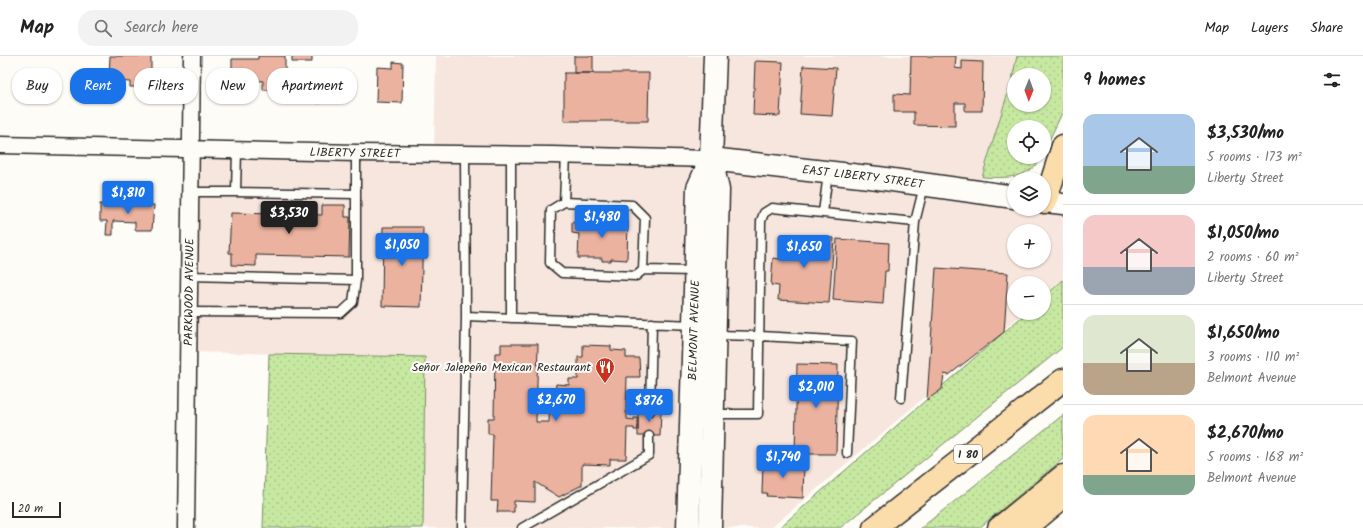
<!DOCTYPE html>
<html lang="en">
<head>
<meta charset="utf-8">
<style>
  :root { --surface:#fff; --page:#f2f2f2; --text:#222; --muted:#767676; --line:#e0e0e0; --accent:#1a73e8 }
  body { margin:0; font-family:Kalam,sans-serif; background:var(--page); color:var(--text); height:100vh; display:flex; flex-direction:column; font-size:15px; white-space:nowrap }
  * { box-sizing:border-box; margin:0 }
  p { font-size:13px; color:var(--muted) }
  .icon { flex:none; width:22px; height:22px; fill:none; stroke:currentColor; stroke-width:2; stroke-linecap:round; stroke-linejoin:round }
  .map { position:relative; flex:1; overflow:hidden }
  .sheet { display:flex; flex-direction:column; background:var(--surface); width:300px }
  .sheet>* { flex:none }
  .banner { position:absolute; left:12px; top:12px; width:380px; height:36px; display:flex; gap:8px }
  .needle { width:26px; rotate:181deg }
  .fabs { position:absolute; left:1007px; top:12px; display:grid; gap:8px }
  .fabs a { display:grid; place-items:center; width:44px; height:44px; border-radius:50%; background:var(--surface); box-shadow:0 1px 3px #0004; font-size:20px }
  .scale { position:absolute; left:12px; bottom:10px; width:49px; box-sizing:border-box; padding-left:4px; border:2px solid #2b2b2b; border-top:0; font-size:11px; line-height:14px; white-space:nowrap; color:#2b2b2b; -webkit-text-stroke:3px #fdfcf7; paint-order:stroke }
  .price { position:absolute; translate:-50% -34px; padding:0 9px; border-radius:4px; background:var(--accent); color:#fff; font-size:13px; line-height:26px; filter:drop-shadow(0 1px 2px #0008) }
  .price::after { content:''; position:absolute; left:50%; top:24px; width:12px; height:9px; margin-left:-6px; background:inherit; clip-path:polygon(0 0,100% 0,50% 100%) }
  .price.selected { background:#222; color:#fff }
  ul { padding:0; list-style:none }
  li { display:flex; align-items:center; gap:12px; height:100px; padding:0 20px }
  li+li { border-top:1px solid var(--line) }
  li span { display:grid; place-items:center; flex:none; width:112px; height:80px; border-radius:12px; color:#555 }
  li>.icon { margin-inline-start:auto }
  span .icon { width:48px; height:48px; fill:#fffc; stroke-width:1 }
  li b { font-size:17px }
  h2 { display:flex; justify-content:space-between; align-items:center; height:48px; padding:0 20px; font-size:17px }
  .pill { padding:0 14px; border-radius:16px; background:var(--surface); box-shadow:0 1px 3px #0004; font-size:14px; line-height:36px }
  .pill.selected { background:var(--accent); color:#fff }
  header { display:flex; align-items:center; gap:24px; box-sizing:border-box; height:56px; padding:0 20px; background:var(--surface); border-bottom:1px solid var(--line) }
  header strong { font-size:19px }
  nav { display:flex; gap:22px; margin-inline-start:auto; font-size:14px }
  .search { width:280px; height:36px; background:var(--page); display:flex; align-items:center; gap:10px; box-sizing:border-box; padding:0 14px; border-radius:16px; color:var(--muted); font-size:15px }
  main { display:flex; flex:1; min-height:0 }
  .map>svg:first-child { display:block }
</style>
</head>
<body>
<header>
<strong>Map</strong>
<div class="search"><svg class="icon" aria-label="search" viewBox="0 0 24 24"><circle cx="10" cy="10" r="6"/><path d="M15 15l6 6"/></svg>Search here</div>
<nav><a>Map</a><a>Layers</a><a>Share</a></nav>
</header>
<main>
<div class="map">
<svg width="1063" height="472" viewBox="0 0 1063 472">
  <defs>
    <pattern id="grass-dots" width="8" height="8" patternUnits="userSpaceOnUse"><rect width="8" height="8" fill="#c7e8a1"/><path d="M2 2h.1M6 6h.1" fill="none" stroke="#abc78b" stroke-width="1.8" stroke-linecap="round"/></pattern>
  </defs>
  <rect width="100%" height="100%" fill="#fdfcf7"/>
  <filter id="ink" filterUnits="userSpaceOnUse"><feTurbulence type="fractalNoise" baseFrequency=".025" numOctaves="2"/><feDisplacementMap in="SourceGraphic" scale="8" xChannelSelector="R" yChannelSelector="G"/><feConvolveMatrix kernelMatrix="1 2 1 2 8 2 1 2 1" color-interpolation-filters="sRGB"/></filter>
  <g filter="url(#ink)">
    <path fill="#f7e6dd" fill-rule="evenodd" d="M436,0H1017L1012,23L977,135L1014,141V153H1044L1063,148V223L1044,239V227H1014V257H1023L771,472H423L425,301L188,296L190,94L434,98ZM1014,175H1044V205H1014Z"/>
    <path fill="url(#grass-dots)" stroke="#798a66" fill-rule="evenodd" d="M1017,0H1063V55L1044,95V71H1014V101H1041C1030,124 1003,122 982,121L1012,23ZM1014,19H1044V49H1014Z
      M1063,224V291L840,472H779L1026,257H1044V241Z
      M269,298L425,301L423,472H263Z
      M1063,359V403L979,472H921Z"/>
    <path fill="#eab29f" stroke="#2b2b2b" d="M110,0H151V31H130V26L116,25V22L109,21Z
      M258,0H285V34H263V25L248,24V21H232V3H258Z
      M292,0H312V6H292Z
      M574,0H593V17H574Z
      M911,0H956L955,12L962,13V5L983,6L982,55H965V47H955V70L914,69V56H894V38L910,39Z
      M755,5L783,6L780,60L753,59Z
      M393,6L403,7L402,47L376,46L377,11L393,12Z
      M803,10L836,12L832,60L800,58Z
      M564,17H649L648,65H564Z
      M299,20L322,21L321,47L308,46V39H303V31H298Z
      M133,144L143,145L142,149H154L152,174H135V166L113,165V179H106L107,165H100V148L133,149Z
      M322,149H345V161H350L349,201L256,199V210L232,209V197H229L231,157L322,159Z
      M586,164L628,165L627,204L611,203V205H602V202H578L579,178L572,177V166H586Z
      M383,171H423L421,251L382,250Z
      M782,179L834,182L829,247L778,244L779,230L771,229L773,202L780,203Z
      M837,183L889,187L888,215H885L883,248L833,244Z
      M936,212L1008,217L1004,276L949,319L944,318L942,333L927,344Z
      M501,288H538L536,366H549L550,340H555L556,328L569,329V323H578V301H583V289L611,290V294L626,295V302H639L640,321H627L626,357H627V363L634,364V362H638V374H634V372H627L626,403H610V409L582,408V429L559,441L535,426V446L514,445V456H497L498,445H491L493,378H488V362H494L495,297H501Z
      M797,308L838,309L836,398H795Z
      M638,355H661L660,380H638Z
      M768,405L804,407L803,442L766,440L767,437H762L763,409H768Z"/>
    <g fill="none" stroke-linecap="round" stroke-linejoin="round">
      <defs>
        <path id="service" d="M237,94L236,136L356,138V97
          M465,98L466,260L694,269
          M511,98V262
          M190,136H236
          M564,146L566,99
          M823,157L828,117
          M643,214L645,162L632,149L564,146L551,154L550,207L562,217L636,220L643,214L695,215
          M189,220L356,224
          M188,256L341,257L353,246L356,224V138
          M715,279L760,280L852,285L847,397
          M901,342L915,166L924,130
          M650,355L652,267
          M714,358H758L761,165L764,157L772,152L915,166
          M462,472L466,260
          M522,472L649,399V380"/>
        <g id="minor">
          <path id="s1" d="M0,89L356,97L552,99L711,103"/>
          <path id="s2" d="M186,472L192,0"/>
        </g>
        <path id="tertiary" d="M1045,146L1063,148"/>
        <g id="secondary">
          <path id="s3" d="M711,103L878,122L1014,141"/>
          <path id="s4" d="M688,472L698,132L711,103"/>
          <path d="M710,472L718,134L711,103L715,0"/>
        </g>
        <path id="motorway" d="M1045,146L1063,90
          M874,472L1063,324
          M999,472L1063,420
          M1026,472L1063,441"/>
      </defs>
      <use href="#service" stroke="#2b2b2b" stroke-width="11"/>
      <use href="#minor" stroke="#2b2b2b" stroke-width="19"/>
      <use href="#tertiary" stroke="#2b2b2b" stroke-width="23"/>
      <use href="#secondary" stroke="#2b2b2b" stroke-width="25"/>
      <use href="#motorway" stroke="#2b2b2b" stroke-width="25"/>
      <use href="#service" stroke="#fdfcf7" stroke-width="8"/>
      <use href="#minor" stroke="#fdfcf7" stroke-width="16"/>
      <use href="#tertiary" stroke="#fdfcf7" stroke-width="20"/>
      <use href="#secondary" stroke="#fdfcf7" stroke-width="22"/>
      <use href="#motorway" stroke="#fbdcab" stroke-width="22"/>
    </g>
  </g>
  <defs>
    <symbol id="restaurant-pin" viewBox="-11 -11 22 30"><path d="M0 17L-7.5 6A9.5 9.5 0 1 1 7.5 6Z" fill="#c8321e" stroke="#fdfcf7"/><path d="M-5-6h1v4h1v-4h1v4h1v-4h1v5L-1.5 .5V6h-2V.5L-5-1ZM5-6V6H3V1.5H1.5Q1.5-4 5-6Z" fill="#fff"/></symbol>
  </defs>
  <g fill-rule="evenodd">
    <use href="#restaurant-pin" x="594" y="300" width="22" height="30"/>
  </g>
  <g text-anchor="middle" stroke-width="4" stroke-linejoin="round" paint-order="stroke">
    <rect fill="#fdfcf7" stroke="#6a6a68" stroke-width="1" x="954" y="389" width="28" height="18" rx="3"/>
    <g font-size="11" font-weight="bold" fill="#2b2b2b">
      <text x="968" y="402">I 80</text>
    </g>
    <g font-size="12" fill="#2b2b2b" stroke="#fdfcf7">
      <text dy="4" stroke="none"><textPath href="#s1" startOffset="355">LIBERTY STREET</textPath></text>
      <text dy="4" stroke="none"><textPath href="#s3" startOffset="153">EAST LIBERTY STREET</textPath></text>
      <text dy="4" stroke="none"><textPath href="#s2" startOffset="236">PARKWOOD AVENUE</textPath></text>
      <text dy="4" stroke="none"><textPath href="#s4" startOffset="198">BELMONT AVENUE</textPath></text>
    </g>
    <g font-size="12" fill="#2b2b2b" stroke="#fdfcf7" text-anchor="end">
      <text x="591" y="315">Señor Jalepeño Mexican Restaurant</text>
    </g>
  </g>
</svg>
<div class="fabs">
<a><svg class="needle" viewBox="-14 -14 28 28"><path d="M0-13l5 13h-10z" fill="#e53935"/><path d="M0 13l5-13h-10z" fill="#767676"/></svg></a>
<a><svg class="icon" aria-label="locate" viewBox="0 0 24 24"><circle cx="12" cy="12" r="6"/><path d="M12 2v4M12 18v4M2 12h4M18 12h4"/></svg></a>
<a><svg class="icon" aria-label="layers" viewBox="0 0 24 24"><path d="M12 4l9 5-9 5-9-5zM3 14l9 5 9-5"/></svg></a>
<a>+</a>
<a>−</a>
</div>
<div class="scale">20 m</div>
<b class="price" style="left:128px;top:159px">$1,810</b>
<b class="price selected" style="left:289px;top:179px">$3,530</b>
<b class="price" style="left:602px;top:183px">$1,480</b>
<b class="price" style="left:402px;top:211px">$1,050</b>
<b class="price" style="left:804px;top:213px">$1,650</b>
<b class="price" style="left:816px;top:353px">$2,010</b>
<b class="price" style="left:556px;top:366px">$2,670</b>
<b class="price" style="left:649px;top:367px">$876</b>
<b class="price" style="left:783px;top:423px">$1,740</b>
<div class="banner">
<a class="pill">Buy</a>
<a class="pill selected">Rent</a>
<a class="pill">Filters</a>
<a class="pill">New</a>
<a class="pill">Apartment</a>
</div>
</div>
<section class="sheet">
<h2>9 homes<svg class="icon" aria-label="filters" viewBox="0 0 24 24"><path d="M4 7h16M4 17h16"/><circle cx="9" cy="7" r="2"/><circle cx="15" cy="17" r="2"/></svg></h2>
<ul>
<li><span style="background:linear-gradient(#a9c7e8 65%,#7fa58c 0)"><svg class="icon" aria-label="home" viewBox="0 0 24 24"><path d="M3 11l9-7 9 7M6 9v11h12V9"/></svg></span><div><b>$3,530/mo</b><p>5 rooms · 173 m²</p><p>Liberty Street</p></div></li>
<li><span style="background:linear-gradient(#f6c9c9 65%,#9aa5b1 0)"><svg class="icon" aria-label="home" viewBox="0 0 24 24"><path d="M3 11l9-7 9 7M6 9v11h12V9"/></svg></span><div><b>$1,050/mo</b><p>2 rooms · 60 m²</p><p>Liberty Street</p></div></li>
<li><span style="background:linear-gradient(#dfe7d0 60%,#b9a48a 0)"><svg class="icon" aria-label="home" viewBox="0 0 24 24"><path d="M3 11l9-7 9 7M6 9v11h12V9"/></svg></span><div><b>$1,650/mo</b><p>3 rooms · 110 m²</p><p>Belmont Avenue</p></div></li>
<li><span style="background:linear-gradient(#ffd9b3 75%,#7fa58c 0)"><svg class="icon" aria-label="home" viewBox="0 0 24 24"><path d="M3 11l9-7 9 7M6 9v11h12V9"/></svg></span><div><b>$2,670/mo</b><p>5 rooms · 168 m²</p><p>Belmont Avenue</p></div></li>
</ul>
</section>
</main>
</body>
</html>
